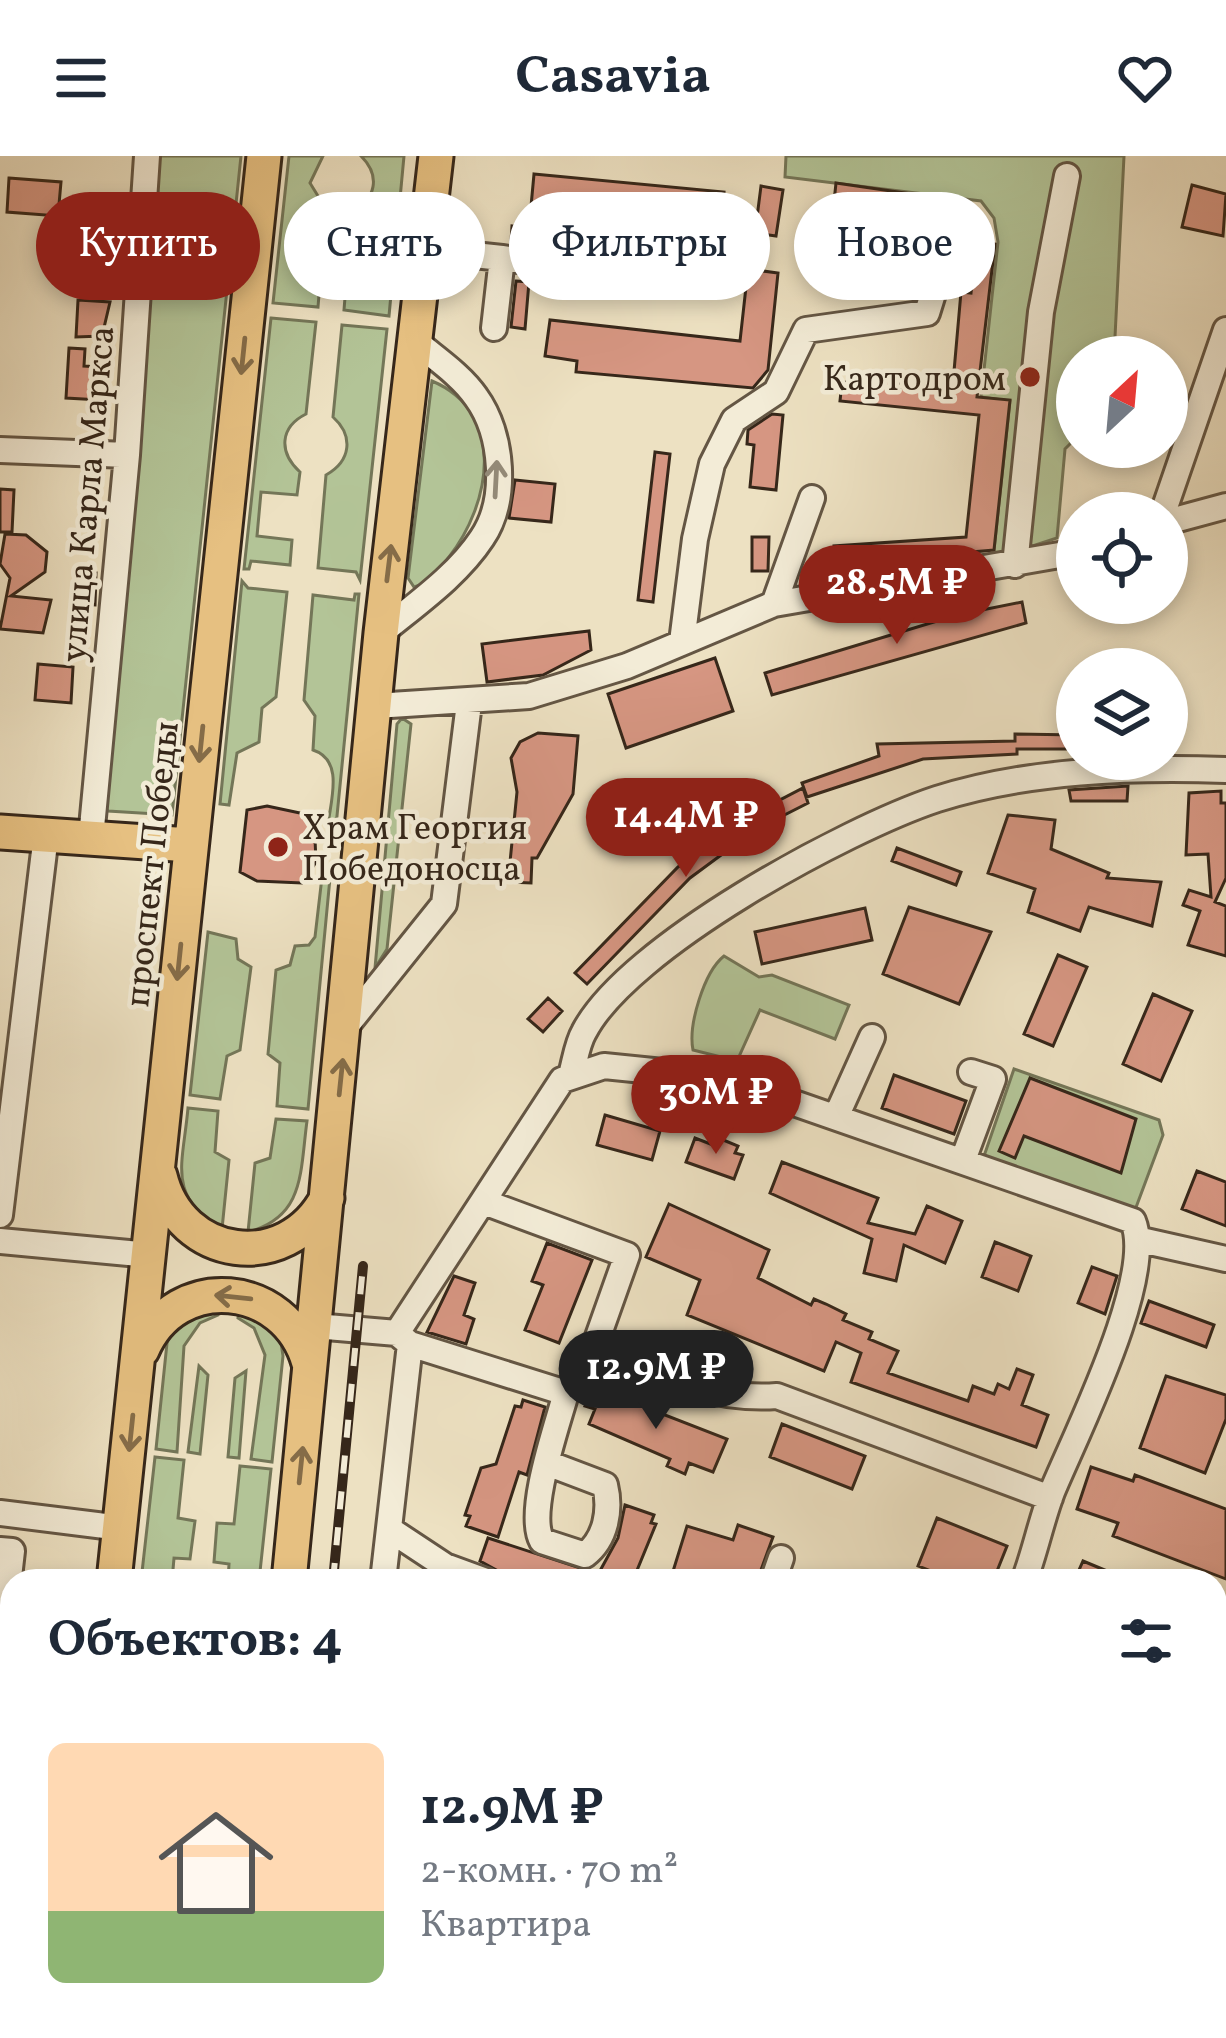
<!DOCTYPE html>
<html lang="ru">
<head>
<meta charset="utf-8">
<style>
  :root { --surface:#fff; --page:#f6f6f7; --text:#1f2937; --muted:#747a83; --accent:#8f2418 }
  body { margin:0; font-family:Vollkorn,serif; background:var(--page); color:var(--text); height:100vh; display:flex; flex-direction:column; font-size:45px; white-space:nowrap }
  * { box-sizing:border-box; margin:0 }
  p { font-size:39px; color:var(--muted) }
  .icon { flex:none; width:66px; height:66px; fill:none; stroke:currentColor; stroke-width:2; stroke-linecap:round; stroke-linejoin:round }
  .map { position:relative; flex:1; overflow:hidden }
  .panel { position:absolute; left:0px; top:1413px; width:1227px; height:471px; display:flex; flex-direction:column; background:var(--surface); border-radius:36px 36px 0 0; box-shadow:0 6px 18px #0003 }
  .panel>* { flex:none }
  .hud { position:absolute; left:36px; top:36px; width:1155px; height:108px; display:flex; gap:24px }
  .needle { width:78px; rotate:26deg }
  .controls { position:absolute; left:1056px; top:180px; display:grid; gap:24px }
  .controls a { display:grid; place-items:center; width:132px; height:132px; border-radius:50%; background:var(--surface); box-shadow:0 6px 18px #0003; font-size:60px }
  .price { position:absolute; translate:-50% -102px; padding:0 27px; border-radius:42px; background:var(--accent); color:#fff; font-size:39px; line-height:78px; filter:drop-shadow(0 3px 6px #0008) }
  .price::after { content:''; position:absolute; left:50%; top:72px; width:36px; height:27px; margin-left:-18px; background:inherit; clip-path:polygon(0 0,100% 0,50% 100%) }
  .price.current { background:#222; color:#fff }
  ul { padding:0; list-style:none }
  li { display:flex; align-items:center; gap:36px; height:300px; padding:0 48px }
  li span { display:grid; place-items:center; flex:none; width:336px; height:240px; border-radius:18px; color:#555 }
  li>.icon { margin-inline-start:auto }
  span .icon { width:144px; height:144px; fill:#fffc; stroke-width:1 }
  li b { font-size:51px }
  h2 { display:flex; justify-content:space-between; align-items:center; height:144px; padding:0 48px; font-size:51px }
  .chip { padding:0 42px; border-radius:54px; background:var(--surface); box-shadow:0 6px 18px #0003; font-size:42px; line-height:108px }
  .chip.current { background:var(--accent); color:#fff }
  header { display:flex; justify-content:space-between; align-items:center; height:156px; padding:0 48px; background:var(--surface); font-size:54px; font-weight:700 }
  .map>svg:first-child { display:block }
</style>
</head>
<body>
<header><svg class="icon" aria-label="menu" viewBox="0 0 24 24"><path d="M4 6h16M4 12h16M4 18h16"/></svg>Casavia<svg class="icon" aria-label="heart" viewBox="0 0 24 24"><path d="M12 20l-8-8c-3-5 5-10 8-4 3-6 11-1 8 4z"/></svg></header>
<div class="map">
<svg width="1226" height="1882" viewBox="0 0 1226 1882">
  <rect width="100%" height="100%" fill="#ede1c2"/>
  <filter id="stains"><feTurbulence type="fractalNoise" baseFrequency=".00167" numOctaves="4"/><feColorMatrix values="0 0 0 0 .2 0 0 0 0 .09 0 0 0 0 .02 0 0 0 .5 -.17"/></filter>
  <radialGradient id="worn" r=".72"><stop offset=".6" stop-color="#630" stop-opacity="0"/><stop offset="1" stop-color="#630" stop-opacity=".3"/></radialGradient>
  <path fill="#b3c497" stroke="#747658" stroke-width="3" d="M155,0H241L172,659L108,655L103,648Z
    M289,0H323L310,27L326,53L318,151L273,147Z
    M361,0H404L389,160L344,154L352,56C376,43 381,20 361,0Z
    M786,0H1124L1114,201H1077V281L1065,293L1057,382L993,403L1010,245L981,241L998,86L994,62L981,45L785,21Z
    M271,162L316,166L306,258C280,271 278,296 300,316L297,339L261,336L257,380L292,384L290,409L251,405L249,413H244Z
    M342,169L387,173L360,424L356,416L318,412L326,319C351,305 354,280 333,261Z
    M432,225C508,257 490,349 449,401C439,414 430,427 414,431L408,422Z
    M242,425L248,432L287,436L276,541L262,552L259,586L237,597L229,649L220,648Z
    M355,438H359L336,670L328,669C331,643 344,604 313,594L315,560L304,544L313,439L354,444Z
    M402,562L411,568L387,793L375,812L397,568Z
    M322,721L330,722L308,953L277,950L280,907L268,898L276,814L290,809L295,790L309,789L315,781Z
    M208,776L236,783L238,803L251,811L240,894L227,900L220,943L190,939Z
    M724,800L759,821L772,819L849,849L835,883L760,854L737,905L693,894C688,869 704,816 724,800Z
    M1014,913L1159,964L1163,979L1135,1054L984,1000Z
    M188,952L218,955L215,996L229,1004L222,1073C166,1040 183,1009 188,952Z
    M276,963L307,965C300,1016 305,1061 248,1076L255,1007L270,1002Z
    M220,1143L218,1159L200,1167L184,1190L177,1296L156,1293L167,1187L174,1169Z
    M240,1145L280,1180L283,1200L272,1306L251,1303L265,1199L254,1172L238,1162Z
    M199,1210L208,1219L200,1298L188,1296Z
    M246,1215L239,1302L228,1301L235,1222Z
    M155,1301L184,1304L178,1362L195,1365L190,1403L174,1402L172,1425H141Z
    M240,1310L271,1313L259,1425H228L229,1408L214,1406L217,1367L234,1368Z
    M632,1872H827L848,1882H631Z"/>
  <path fill="#d69682" stroke="#36271a" stroke-width="3" d="M534,18L724,36L719,92L655,86L653,111L636,102L638,84L548,76L547,91L511,86L512,70L529,72Z
    M9,22L61,26L58,60L7,56Z
    M836,27L967,46L965,68L925,64L922,84L892,81L891,52L834,46Z
    M1192,29L1226,38L1223,80L1182,71Z
    M761,30L783,34L776,80L755,77Z
    M86,74L110,79L107,115L78,112Z
    M976,86L995,88L977,241L1010,244L994,394L835,408L834,390L966,381L979,259L840,245L842,226L880,230L881,219L899,221L898,232L952,238L961,136L971,137Z
    M748,113L778,117L768,214L753,232L576,216L577,205L545,200L550,164L740,185Z
    M516,125L529,126L525,173L511,171Z
    M78,144L110,146L102,180L76,181Z
    M69,192L85,193L84,210L102,211L100,244L66,242Z
    M772,258L783,259L776,334L750,331L754,289L747,288L748,274Z
    M655,296L670,298L653,446L638,444Z
    M515,324L555,328L551,366L509,362Z
    M0,333L14,334L12,376H0Z
    M5,378L26,379L47,396L45,416L11,440L51,444L43,477L0,473L10,422L0,408Z
    M752,381H769L768,415H752Z
    M80,416L96,417L95,449L78,448Z
    M1022,446L1026,467L772,539L765,517L957,459Z
    M589,475L591,494L543,519L487,526L482,488Z
    M715,502L733,555L626,592L608,538Z
    M38,508L73,511L71,547L35,544Z
    M538,577L578,580L573,638L537,702H532L531,727L508,726L517,636L511,602L520,586Z
    M1015,578L1077,579V593H1017V598L923,603L807,641L802,627L879,600L877,588L1015,585Z
    M1128,630L1127,645H1071L1069,634Z
    M803,632L808,647L755,674L690,722L587,828L575,817L678,711L747,661Z
    M1221,635V647H1226V722L1215,746L1226,750V800L1188,789L1200,755L1183,749L1189,734L1211,741L1208,698L1186,699L1189,637Z
    M267,650L314,660L316,706L302,727L257,725L240,716L247,654Z
    M1008,659L1055,664L1051,693L1109,717L1107,722L1161,726L1152,770L1089,751L1080,775L1028,756L1035,733L988,717Z
    M897,692L961,716L956,729L892,705Z
    M909,751L991,776L959,848L883,818Z
    M865,752L872,784L762,808L755,776Z
    M1058,799L1087,811L1053,890L1024,878Z
    M1153,838L1192,855L1161,925L1123,908Z
    M548,842L562,855L543,876L528,863Z
    M894,919L966,945L954,978L882,952Z
    M1030,922L1136,963L1121,1017L1024,980L1015,1002L999,995Z
    M605,959L660,975L652,1004L597,989Z
    M716,981L738,990L735,997L743,999L734,1023L686,1006L695,982L713,989Z
    M782,1006L878,1042L868,1067L915,1078L927,1050L962,1065L945,1107L904,1089L896,1125L864,1117L872,1083L770,1037Z
    M1197,1015L1226,1026V1070L1182,1053Z
    M669,1048L769,1094L758,1122L811,1149L814,1143L826,1148L846,1158L843,1164L872,1176L869,1183L898,1195L888,1217L968,1245L973,1230L994,1238L998,1228L1009,1233L1017,1213L1033,1219L1022,1249L1048,1259L1036,1291L851,1226L861,1197L836,1186L824,1215L687,1159L700,1124L646,1101Z
    M995,1086L1031,1100L1018,1135L982,1121Z
    M547,1087L592,1104L559,1187L525,1174L543,1129L532,1125Z
    M1092,1111L1117,1120L1105,1158L1078,1147Z
    M454,1120L475,1127L464,1159L474,1163L466,1188L427,1176Z
    M1149,1145L1214,1169L1206,1191L1141,1167Z
    M1166,1220L1226,1239V1263L1205,1317L1140,1292Z
    M593,1231L727,1283L713,1316L689,1307L685,1318L667,1310L670,1303L589,1268L595,1253L585,1250Z
    M523,1244L545,1251L527,1319L519,1316L498,1381L466,1370L470,1360L465,1359L481,1312L496,1308L515,1250L521,1251Z
    M782,1268L865,1300L852,1333L770,1301Z
    M1091,1311L1133,1325L1135,1319L1226,1353V1423L1113,1380L1118,1367L1077,1353Z
    M625,1349L654,1359L651,1367L656,1368L633,1424L601,1413L618,1382Z
    M937,1362L1007,1390L993,1425H956L918,1410Z
    M738,1369L773,1381L757,1425H670L687,1370L733,1384Z
    M488,1382L611,1422V1425H526L500,1416L480,1405Z
    M1083,1405L1131,1425L1076,1421Z"/>
  <g fill="none" stroke-linecap="round" stroke-linejoin="round">
    <defs>
      <path id="minor" d="M427,94L502,102L494,172
        M502,102L638,119
        M0,294L127,299
        M1163,357L1226,174
        M1167,366L1226,350
        M1015,409L1041,156L1067,20
        M774,448L812,342
        M381,477C416,448 457,420 482,382C508,344 503,278 476,241C461,219 435,202 415,185
        M682,486L695,383L712,308L734,264L776,236L806,174L927,157L949,86
        M375,550L529,540L627,510L774,448L1077,396
        M91,682L127,299L147,0
        M347,869L444,748L469,547
        M571,919C575,905 577,888 584,876C628,791 846,673 937,643C1028,614 1131,611 1226,614
        M836,961L872,881
        M963,1004L993,923L971,916
        M0,1059L46,679
        M1141,1084L1226,1103
        M0,1085L150,1099
        M315,1170L397,1177L562,924L604,910L722,922L1133,1065C1156,1120 1076,1278 1052,1336C1041,1365 1035,1396 1024,1425
        M410,1188L566,1237L594,1192L627,1099L484,1046
        M594,1192C655,1218 709,1245 777,1240L1050,1342
        M547,1307L605,1329C611,1354 606,1383 585,1399L542,1385C526,1357 557,1270 566,1237
        M0,1357L121,1372
        M389,1373L445,1410L486,1425
        M0,1394L12,1395L0,1500
        M383,1425L410,1188L399,1179
        M773,1425L781,1402
        M1215,1503L1226,1507
        M1215,1607V1618
        M0,1739L12,1740
        M1215,1780L1226,1784
        M1140,1872L1159,1882"/>
      <path id="major" d="M0,676L190,689
        M160,1020C180,1104 286,1119 327,1042
        M142,1194C176,1114 286,1125 309,1207
        M114,1425L264,0
        M289,1425L381,477L436,0
        M61,1882L62,1872
        M240,1882L241,1872"/>
    </defs>
    <use href="#minor" stroke="#645644" stroke-width="30"/>
    <use href="#major" stroke="#36271a" stroke-width="39"/>
    <use href="#minor" stroke="#f3ecd7" stroke-width="24"/>
    <use href="#major" stroke="#e6c081" stroke-width="33"/>
    <defs>
      <path id="rail" d="M333,1425L363,1110
        M290,1882L291,1872"/>
    </defs>
    <use href="#rail" stroke="#36271a" stroke-width="10"/>
    <use href="#rail" stroke="#f3ecd7" stroke-width="6" stroke-dasharray="18" stroke-linecap="butt"/>
  </g>
  <defs><path id="oneway-shaft" d="M-6 0H5M1.5-3L5.5 0L1.5 3" fill="none" stroke-width="1.6" stroke-linecap="round" stroke-linejoin="round" transform="scale(3)"/></defs>
  <g stroke="#856c48">
    <use href="#oneway-shaft" transform="translate(243 200) rotate(96)"/>
    <use href="#oneway-shaft" transform="translate(389 407) rotate(-83)"/>
    <use href="#oneway-shaft" transform="translate(201 588) rotate(96)"/>
    <use href="#oneway-shaft" transform="translate(179 806) rotate(96)"/>
    <use href="#oneway-shaft" transform="translate(341 921) rotate(-84)"/>
    <use href="#oneway-shaft" transform="translate(233 1141) rotate(-174)"/>
    <use href="#oneway-shaft" transform="translate(131 1277) rotate(96)"/>
    <use href="#oneway-shaft" transform="translate(301 1309) rotate(-84)"/>
  </g>
  <use stroke="#948a78" href="#oneway-shaft" transform="translate(496 323) rotate(-87)"/>
  <g fill="#8f2418" stroke="#f3ecd7" stroke-width="4.5">
    <circle cx="1030" cy="221" r="12"/>
    <circle cx="278" cy="691" r="12"/>
  </g>
  <g text-anchor="middle" stroke-width="9" stroke-linejoin="round" paint-order="stroke">
    <g font-size="36" fill="#36271a" stroke="#f3ecd7" text-anchor="end">
      <text x="1006" y="234">Картодром</text>
      <text x="302" y="683" text-anchor="start">Храм Георгия<tspan x="302" dy="41">Победоносца</tspan></text>
    </g>
    <g font-size="36" fill="#36271a" stroke="#f3ecd7">
      <text transform="translate(86 338) rotate(-85)" y="13">улица Карла Маркса</text>
      <text transform="translate(150 708) rotate(-84)" y="13">проспект Победы</text>
    </g>
  </g>
  <rect width="100%" height="100%" filter="url(#stains)"/>
  <rect width="100%" height="100%" fill="url(#worn)"/>
</svg>
<div class="controls">
<a><svg class="needle" viewBox="-14 -14 28 28"><path d="M0-13l5 13h-10z" fill="#e53935"/><path d="M0 13l5-13h-10z" fill="#747a83"/></svg></a>
<a><svg class="icon" aria-label="locate" viewBox="0 0 24 24"><circle cx="12" cy="12" r="6"/><path d="M12 2v4M12 18v4M2 12h4M18 12h4"/></svg></a>
<a><svg class="icon" aria-label="layers" viewBox="0 0 24 24"><path d="M12 4l9 5-9 5-9-5zM3 14l9 5 9-5"/></svg></a>
</div>
<b class="price" style="left:897px;top:491px">28.5M ₽</b>
<b class="price" style="left:686px;top:724px">14.4M ₽</b>
<b class="price" style="left:716px;top:1001px">30M ₽</b>
<b class="price current" style="left:656px;top:1276px">12.9M ₽</b>
<div class="hud">
<a class="chip current">Купить</a>
<a class="chip">Снять</a>
<a class="chip">Фильтры</a>
<a class="chip">Новое</a>
</div>
<section class="panel">
<h2>Объектов: 4<svg class="icon" aria-label="filters" viewBox="0 0 24 24"><path d="M4 7h16M4 17h16"/><circle cx="9" cy="7" r="2"/><circle cx="15" cy="17" r="2"/></svg></h2>
<ul>
<li><span style="background:linear-gradient(#ffd9b3 70%,#8fb573 0)"><svg class="icon" aria-label="home" viewBox="0 0 24 24"><path d="M3 11l9-7 9 7M6 9v11h12V9"/></svg></span><div><b>12.9M ₽</b><p>2-комн. · 70 m²</p><p>Квартира</p></div></li>
</ul>
</section>
</div>
</body>
</html>
